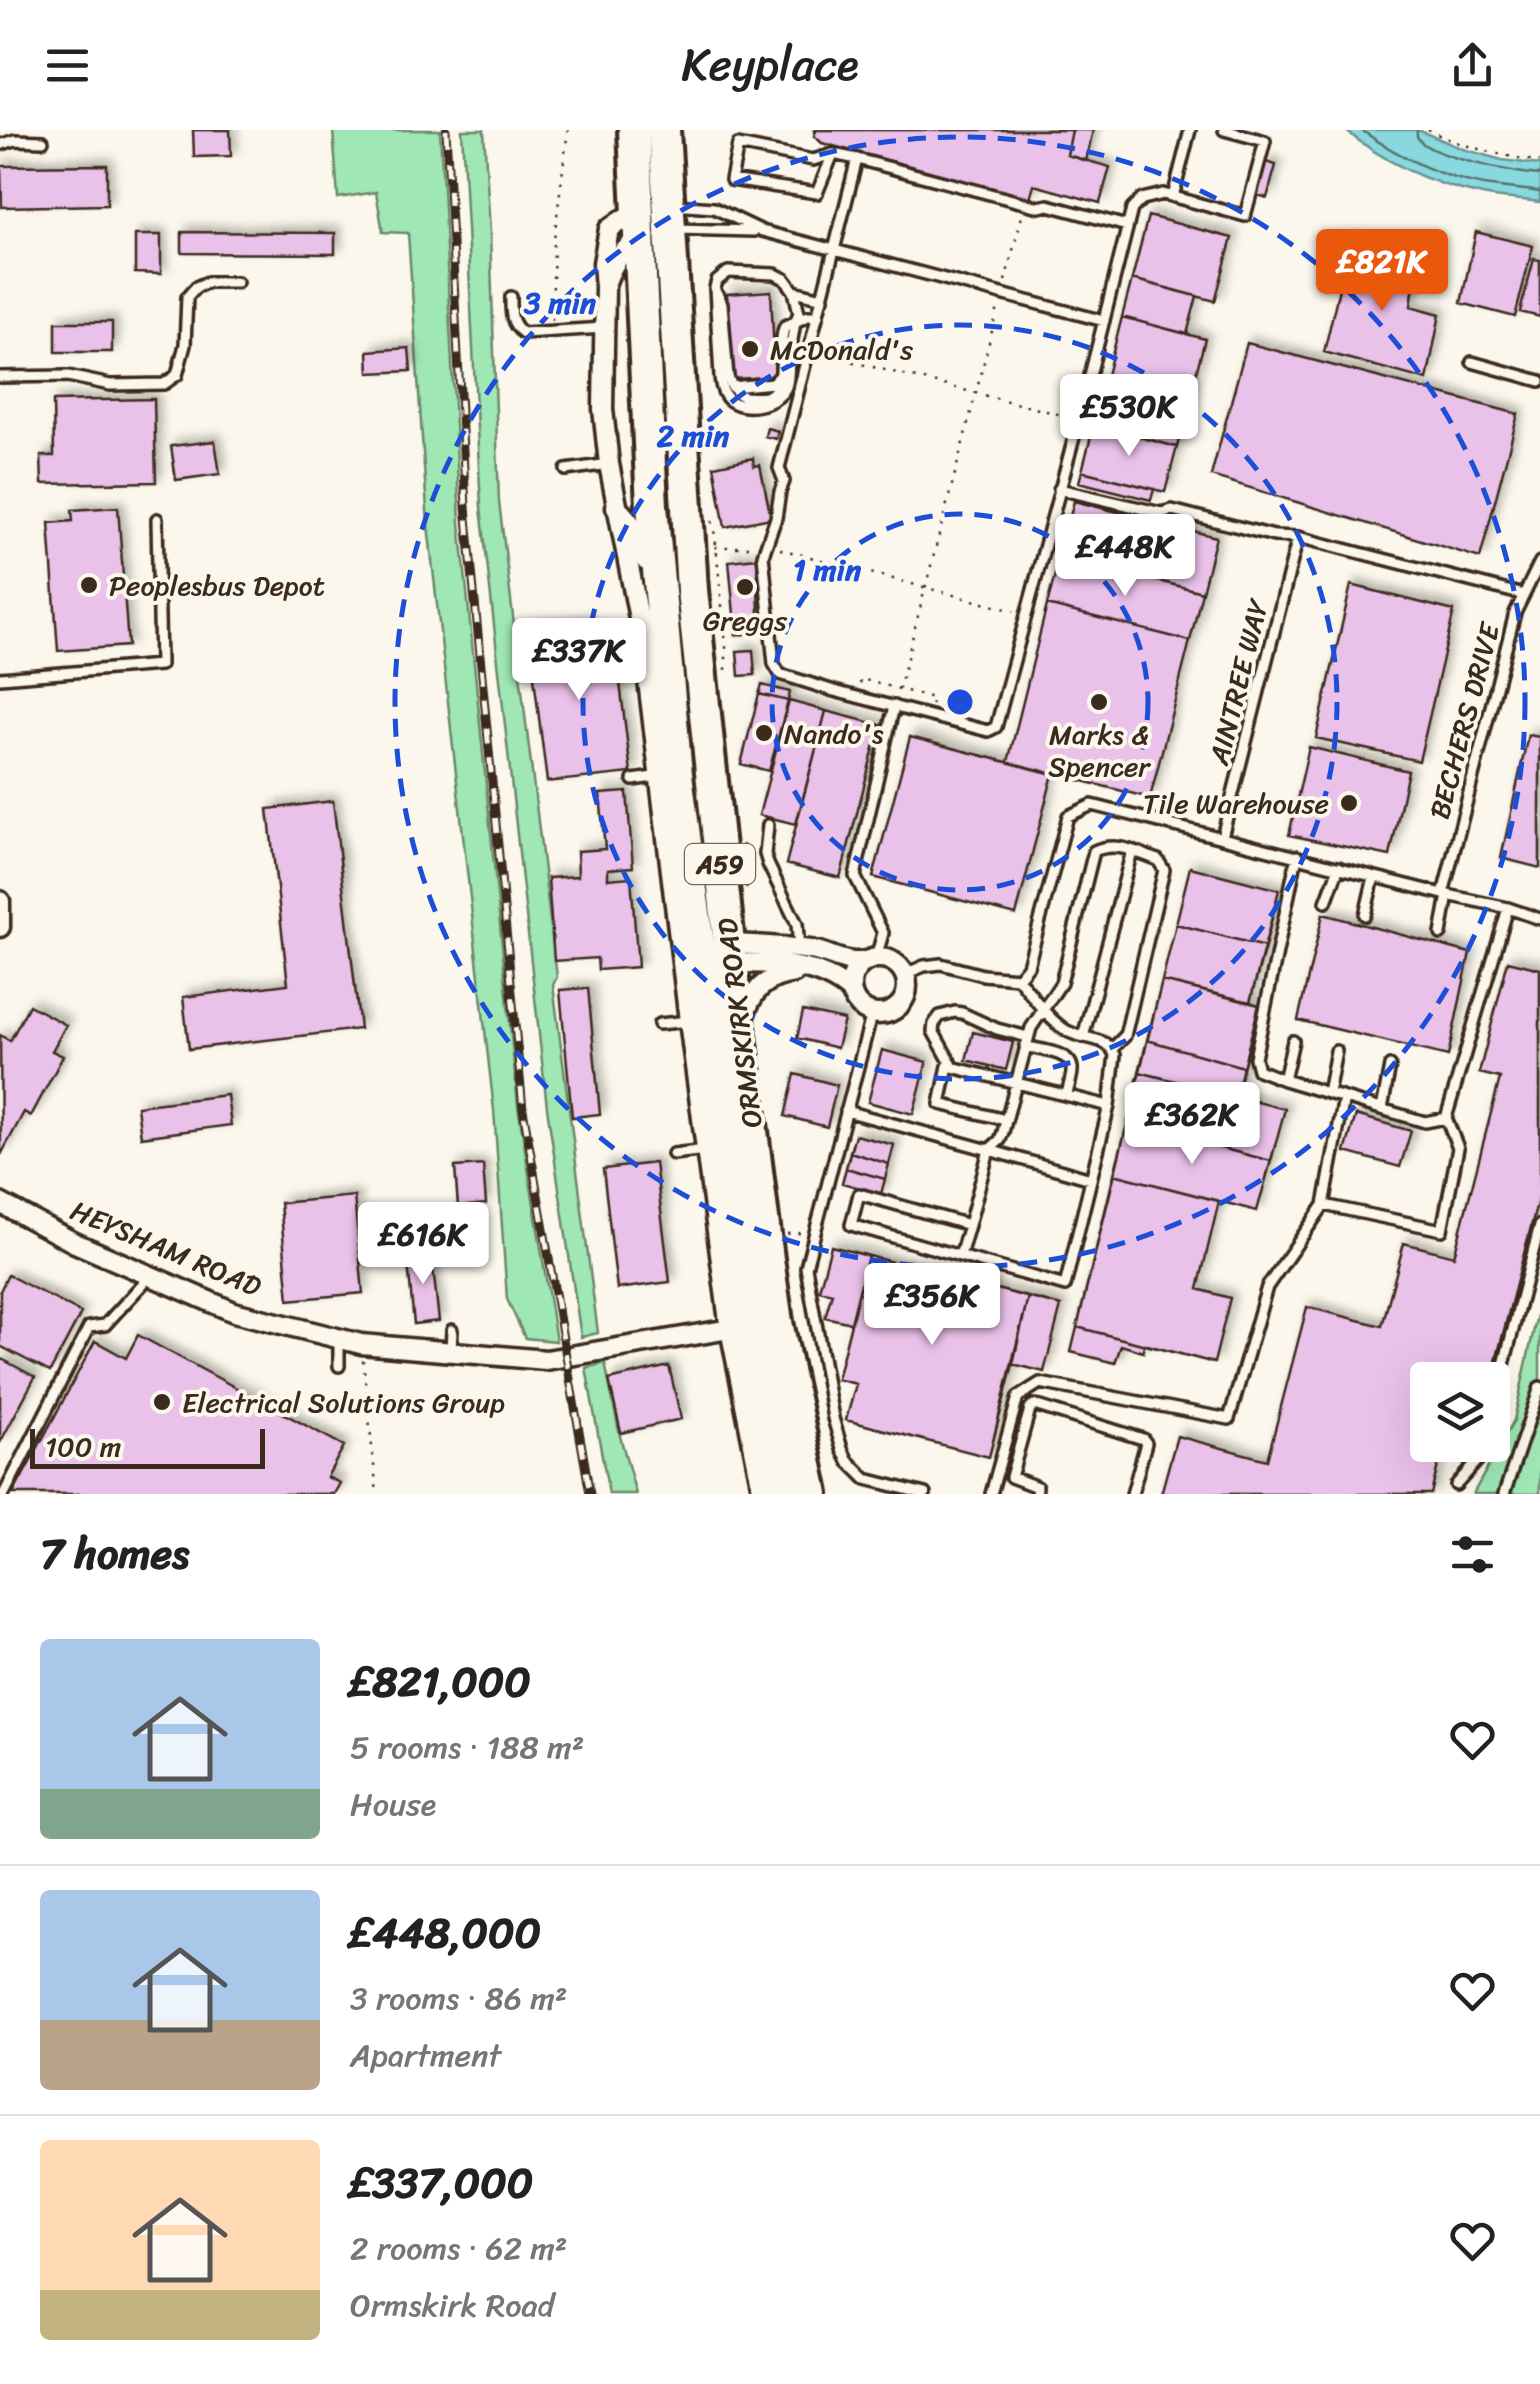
<!DOCTYPE html>
<html lang="en">
<head>
<meta charset="utf-8">
<style>
  :root { --surface:#fff; --page:#f2f2f2; --text:#222; --muted:#767676; --line:#e0e0e0; --accent:#ea580c }
  body { margin:0; font-family:Sriracha,sans-serif; background:var(--page); color:var(--text); height:100vh; display:flex; flex-direction:column; font-size:38px; white-space:nowrap }
  * { box-sizing:border-box; margin:0 }
  p { font-size:32px; color:var(--muted) }
  .icon { flex:none; width:55px; height:55px; fill:none; stroke:currentColor; stroke-width:2; stroke-linecap:round; stroke-linejoin:round }
  .map { position:relative; height:1364px; overflow:hidden }
  .details { display:flex; flex-direction:column; background:var(--surface); flex:1 }
  .details>* { flex:none }
  .fabs { position:absolute; left:1410px; top:1232px; display:grid; gap:20px }
  .fabs a { display:grid; place-items:center; width:100px; height:100px; border-radius:10px; background:var(--surface); box-shadow:0 10px 40px #0002; font-size:50px }
  .scale { position:absolute; left:30px; bottom:25px; width:235px; box-sizing:border-box; padding-left:10px; border:5px solid #3b2a1e; border-top:0; font-size:28px; line-height:35px; white-space:nowrap; color:#3b2a1e; -webkit-text-stroke:8px #fbf7ec; paint-order:stroke }
  .price { position:absolute; translate:-50% -85px; padding:0 22px; border-radius:10px; background:#fff; color:#222; font-size:32px; line-height:65px; filter:drop-shadow(0 2px 5px #0008) }
  .price::after { content:''; position:absolute; left:50%; top:60px; width:30px; height:22px; margin-left:-15px; background:inherit; clip-path:polygon(0 0,100% 0,50% 100%) }
  .price.selected { background:var(--accent); color:#fff }
  ul { padding:0; list-style:none }
  li { display:flex; align-items:center; gap:30px; height:250px; padding:0 40px }
  li+li { border-top:2px solid var(--line) }
  li span { display:grid; place-items:center; flex:none; width:280px; height:200px; border-radius:10px; color:#555 }
  li>.icon { margin-inline-start:auto }
  span .icon { width:120px; height:120px; fill:#fffc; stroke-width:1 }
  li b { font-size:42px }
  h2 { display:flex; justify-content:space-between; align-items:center; height:120px; padding:0 40px; font-size:42px }
  header { display:flex; justify-content:space-between; align-items:center; height:130px; padding:0 40px; background:var(--surface); font-size:45px; font-weight:600 }
  .map>svg:first-child { display:block }
</style>
</head>
<body>
<header><svg class="icon" aria-label="menu" viewBox="0 0 24 24"><path d="M4 6h16M4 12h16M4 18h16"/></svg>Keyplace<svg class="icon" aria-label="share" viewBox="0 0 24 24"><path d="M12 15V3M7 8l5-5 5 5M5 13v7h14v-7"/></svg></header>
<div class="map">
<svg width="1540" height="1364" viewBox="0 0 1540 1364">
  <defs>
    <filter id="shadow"><feDropShadow dx="5.5" dy="-5.5" stdDeviation="5" flood-color="#0004"/></filter>
  </defs>
  <rect width="100%" height="100%" fill="#fbf7ec"/>
  <filter id="ink" filterUnits="userSpaceOnUse"><feTurbulence type="fractalNoise" baseFrequency=".01" numOctaves="2"/><feDisplacementMap in="SourceGraphic" scale="20" xChannelSelector="R" yChannelSelector="G"/><feConvolveMatrix kernelMatrix="1 2 1 2 8 2 1 2 1" color-interpolation-filters="sRGB"/></filter>
  <g filter="url(#ink)">
    <path fill="#9fe7b5" stroke="#6d886a" stroke-width="2.5" d="M333,0H440L460,392L518,976L556,1211L525,1208L507,1169L494,980L428,395L408,103L383,102L376,62L338,68Z
      M462,0H484L490,102L499,372L557,847L553,855L598,1203L581,1207L547,977L481,377Z
      M1540,1171V1364H1473L1514,1290Z
      M605,1233L620,1306L636,1364H609L586,1238Z"/>
    <path fill="#87d9df" stroke="#699392" stroke-width="2.5" d="M1345,0H1418L1463,19L1502,30L1540,35V72C1519,69 1498,69 1478,64C1428,53 1384,32 1345,0Z"/>
    <g fill="none" stroke-linecap="round" stroke-linejoin="round">
      <path stroke="#59706b" stroke-width="2.5" d="M1361,0C1398,26 1438,47 1484,55C1503,58 1522,59 1540,62
        M1417,0C1417,3 1416,6 1418,8C1426,26 1519,44 1540,45"/>
    </g>
    <path fill="#eac1e9" stroke="#3b2a1e" stroke-width="2.5" filter="url(#shadow)" d="M193,0H230L231,26L194,27Z
      M813,0H1072L1067,25L1110,37L1100,73L1034,55L1030,68L822,13L814,6L816,1Z
      M1072,0H1093L1086,31L1067,25Z
      M1266,32L1276,35L1267,68L1257,65Z
      M107,35V75L2,77L1,36Z
      M1148,86L1232,108L1215,171L1132,149Z
      M182,102L335,103V124L182,123Z
      M1476,102L1533,116L1515,187L1461,173Z
      M135,105H161V144L135,143Z
      M1350,112L1417,130L1411,176L1440,184L1427,250L1324,222Z
      M1534,129L1540,130V187L1520,182Z
      M1132,149L1197,166L1187,204L1122,187Z
      M771,161L775,247L733,249L732,240H729L726,198H729L727,164Z
      M1122,187L1205,209L1189,270L1106,249Z
      M56,192H112V222H56Z
      M1247,213L1518,284L1480,428L1211,346Z
      M409,218L411,241L369,243L368,221Z
      M1106,249L1189,270L1177,317L1094,295Z
      M154,269L156,352L42,354L41,326H54L53,271Z
      M1094,295L1177,317L1165,362L1082,341Z
      M767,298L778,301L776,309L765,306Z
      M215,311L220,344L176,350L171,316Z
      M753,328L754,336L760,335L771,388L725,397L714,336Z
      M1082,341L1154,359L1151,370L1079,352Z
      M1074,371L1216,407L1202,462L1060,426Z
      M118,377L128,516L58,521L49,393L73,391L72,380Z
      M1060,426L1202,462L1190,511L1047,475Z
      M757,428L759,483L763,502L736,505L729,431Z
      M1351,455L1454,481L1419,631L1316,608Z
      M1047,475L1190,511L1150,668L1008,632Z
      M586,492L588,507L614,504L631,643L547,652L528,499Z
      M753,520L755,545L739,546L737,521Z
      M762,555L790,562L788,571L759,564Z
      M759,564L788,571L769,641L741,634Z
      M789,571L826,581L796,694L759,685Z
      M826,581L880,595L840,748L786,734Z
      M1528,605L1540,607V738L1501,728Z
      M910,607L1053,644L1016,785L873,747Z
      M1309,617L1408,641L1390,726L1289,705Z
      M627,662L633,737L608,739V749L631,747L638,837L598,840L597,828L554,831L548,748L578,746L577,721L605,719L600,664Z
      M333,671L360,899L189,919L183,867L288,854L268,679Z
      M1190,737L1279,760L1250,872L1259,875L1236,966L1285,979L1257,1081L1219,1071L1198,1159L1230,1168L1214,1233L1144,1214L1143,1222L1121,1215L1115,1233L1071,1222Z
      M1190,737L1279,760L1265,817L1176,794Z
      M1323,784L1470,823L1448,926L1298,890Z
      M1176,794L1265,817L1250,872L1162,851Z
      M1508,831L1540,839V1062L1491,1250H1428V1315H1474L1472,1326L1442,1319L1431,1364H1161L1177,1306L1267,1330L1307,1177L1382,1196L1404,1113L1454,1126L1500,948L1479,943Z
      M1162,851L1259,875L1243,937L1147,910Z
      M588,858L600,984L572,987L560,860Z
      M29,875L66,895L52,921L63,926L31,986L24,982L1,1025L0,905L10,911Z
      M803,881L844,890L837,918L797,908Z
      M973,902L1013,912L1006,940L966,930Z
      M1147,910L1243,937L1236,966L1139,942Z
      M882,920L927,932L913,984L868,972Z
      M1139,942L1285,979L1271,1031L1127,994Z
      M795,944L837,955L827,997L785,986Z
      M227,965L231,995L141,1007L137,976Z
      M1356,985L1411,1001L1400,1037L1345,1022Z
      M1127,994L1271,1031L1257,1081L1114,1044Z
      M855,1005L894,1015L881,1064L842,1053Z
      M855,1005L894,1015L889,1034L850,1022Z
      M850,1022L889,1034L885,1049L846,1038Z
      M655,1033L670,1152L617,1159L603,1039Z
      M483,1035L486,1074L458,1077L455,1037Z
      M846,1038L885,1049L881,1064L842,1053Z
      M1114,1044L1219,1071L1198,1159L1230,1168L1214,1233L1077,1197Z
      M354,1066L363,1163L289,1170L280,1073Z
      M831,1116L1061,1176L1044,1242L1013,1234L989,1327L846,1290L856,1254L837,1249L851,1193L825,1187L832,1163L819,1160Z
      M831,1116L868,1126L851,1193L825,1187L832,1163L819,1160Z
      M431,1120L439,1191L414,1194L407,1123Z
      M868,1126L1028,1167L989,1327L846,1290L856,1254L837,1249Z
      M8,1145L81,1183L50,1242L0,1216V1161Z
      M1028,1167L1061,1176L1044,1242L1013,1234Z
      M138,1205L344,1316L327,1347L340,1353L334,1364H13L95,1211L126,1228Z
      M0,1228L35,1247L0,1313Z
      M669,1236L681,1289L621,1303L609,1250Z"/>
    <g fill="none" stroke-linecap="round" stroke-linejoin="round">
      <defs>
        <path id="service" d="M0,15L15,10L43,11
          M833,24L817,63L731,50L738,15L813,30L833,24L857,29
          M1173,67L1190,0
          M673,75L714,78L762,101L1104,191
          M1127,96L1048,75L1039,77L857,29L779,338L784,351L780,362L776,388L763,425L774,534L780,544L834,561L988,601L996,597L1079,289L1132,79L1142,69L1163,64L1245,86L1265,11L1224,0
          M675,99L754,101
          M718,165L722,174L728,247L732,257L743,267C750,267 762,269 768,266C790,256 776,214 785,196L795,192L799,183L794,161
          M511,167C511,181 510,194 523,203L604,198
          M818,186H808L795,192C793,205 790,219 789,232C788,240 789,249 786,257C778,275 744,283 728,269C722,263 721,255 720,247L715,158L717,151L728,142L775,144L785,149L794,161L823,168
          M1472,232L1540,251
          M0,247L68,246L110,255L164,254L177,245L185,215L187,167L196,157L208,152H237
          M732,257L773,253L779,247
          M566,340L609,334
          M1059,359L1161,383L1172,380L1274,406L1298,407L1524,465
          M0,548L160,535L157,389
          M633,650L660,646
          M768,695L765,724L768,734L797,794L799,819
          M1222,707L1298,407
          M1297,726L1255,928L1258,940L1284,950L1425,992L1446,988L1508,778
          M1443,764L1515,483L1540,432
          M1326,772L1339,737
          M1365,785L1374,747
          M1441,804L1448,765
          M876,828L883,803L855,746L894,576
          M905,844L924,836L941,834L983,845L1018,848L1028,836L1068,686L1092,675L1443,764L1508,778L1540,789
          M872,883L806,1137L833,1288L842,1319L848,1331L866,1349L925,1364
          M659,894L689,891
          M1083,907L1132,721
          M1025,916C1038,920 1070,921 1072,938C1073,946 1068,957 1067,965
          M953,937L933,901L934,894L940,886L955,882L962,883L997,899L1028,907
          M1284,950L1293,911
          M1328,963L1336,921
          M1382,979L1390,936
          M846,981L989,1020L969,1095L859,1064L851,1095L1065,1156L1109,976L1115,925C1108,906 1083,910 1067,901C1047,889 1033,866 1018,848
          M1006,990L940,974L948,936L1109,976
          M673,1024L706,1020
          M1091,1049L989,1020L1000,1010L1003,1002L1031,898L1061,853L1094,721C1116,711 1136,722 1158,730L1164,740L1125,906L1113,918
          M1324,1075L1442,1100L1458,1018L1446,988
          M960,1126L969,1095
          M451,1220L452,1200
          M339,1236V1208
          M1492,1281L1540,1095
          M1456,1355L1480,1328L1484,1315
          M4,1364L89,1197L105,1195L150,1146
          M991,1364L1018,1267L1040,1253L1229,1289L1267,1157L1324,1075L1344,968
          M1036,1364L1037,1357L1011,1347L1030,1279L1034,1275L1143,1309L1146,1313L1132,1364
          M1504,1364L1540,1257"/>
        <path id="minor" d="M636,84L622,90L609,99L603,133L605,157L603,279L609,334L643,509L689,891L730,1199L763,1364
          M606,152C615,128 623,121 640,106
          M616,377C633,393 641,408 646,431
          M0,771V797
          M722,819L729,814C756,815 784,816 811,820C831,823 846,836 866,831
          M851 856a28 28 0 1 1 56 0a28 28 0 1 1-56 0Z
          M723,834C765,832 820,832 852,863
          M743,889C752,861 764,847 794,843
          M0,1073L75,1113L234,1182L361,1214L546,1230L730,1199"/>
        <path id="trunk" d="M634,0L652,376L677,644L737,1111L784,1364
          M664,0L692,460L731,833L768,1129L777,1192L813,1364"/>
      </defs>
      <use href="#service" stroke="#3b2a1e" stroke-width="16"/>
      <use href="#minor" stroke="#3b2a1e" stroke-width="25"/>
      <use href="#trunk" stroke="#3b2a1e" stroke-width="38"/>
      <path stroke="#3b2a1e" stroke-width="2.5" stroke-dasharray="2.5 8" stroke-linecap="butt" d="M1428,0C1464,18 1501,25 1540,32
        M1005,151L1022,86
        M552,190L554,109L568,0
        M822,224L1066,286
        M712,391L715,405L726,516V547
        M715,417H752
        M780,419L1014,481
        M860,554L861,549L933,568L931,575
        M899,559L998,178
        M743,714L747,761
        M787,1104L801,1103V1106
        M363,1230L377,1364"/>
      <use href="#service" stroke="#fbf7ec" stroke-width="9"/>
      <use href="#minor" stroke="#fbf7ec" stroke-width="18"/>
      <use href="#trunk" stroke="#fbf7ec" stroke-width="30"/>
      <defs>
        <path id="rail" d="M446,0L466,377L523,979L590,1364"/>
      </defs>
      <use href="#rail" stroke="#3b2a1e" stroke-width="9"/>
      <use href="#rail" stroke="#fbf7ec" stroke-width="5" stroke-dasharray="15" stroke-linecap="butt"/>
    </g>
  </g>
  <g fill="none" stroke="#1d4ed8" stroke-width="5" stroke-dasharray="18 12">
    <circle cx="960" cy="572" r="188"/>
    <circle cx="960" cy="572" r="377"/>
    <circle cx="960" cy="572" r="565"/>
  </g>
  <g fill="#3b2a1e" stroke="#fbf7ec" stroke-width="4">
    <circle cx="750" cy="219" r="10"/>
    <circle cx="89" cy="455" r="10"/>
    <circle cx="745" cy="457" r="10"/>
    <circle cx="1099" cy="572" r="10"/>
    <circle cx="764" cy="603" r="10"/>
    <circle cx="1349" cy="673" r="10"/>
    <circle cx="162" cy="1272" r="10"/>
  </g>
  <g text-anchor="middle" stroke-width="8" stroke-linejoin="round" paint-order="stroke">
    <rect fill="#fbf7ec" stroke="#75685c" stroke-width="2.5" x="685" y="714" width="70" height="40" rx="8"/>
    <g font-size="25" font-weight="bold" fill="#3b2a1e">
      <text x="720" y="743">A59</text>
    </g>
    <g font-size="28" fill="#3b2a1e" stroke="#fbf7ec" text-anchor="start">
      <text x="770" y="229">McDonald's</text>
      <text x="109" y="465">Peoplesbus Depot</text>
      <text x="745" y="500" text-anchor="middle">Greggs</text>
      <text x="784" y="613">Nando's</text>
      <text x="1099" y="614" text-anchor="middle">Marks &amp;<tspan x="1099" dy="32">Spencer</tspan></text>
      <text x="1329" y="683" text-anchor="end">Tile Warehouse</text>
      <text x="182" y="1282">Electrical Solutions Group</text>
    </g>
    <g font-size="28" fill="#3b2a1e" stroke="#fbf7ec">
      <text transform="translate(1238 552) rotate(-76)" y="10">AINTREE WAY</text>
      <text transform="translate(1464 591) rotate(-75)" y="10">BECHERS DRIVE</text>
      <text transform="translate(739 893) rotate(-97)" y="10">ORMSKIRK ROAD</text>
      <text transform="translate(166 1118) rotate(23)" y="10">HEYSHAM ROAD</text>
    </g>
  </g>
  <circle cx="960" cy="572" r="15" fill="#1d4ed8" stroke="#fbf7ec" stroke-width="5"/>
  <g font-size="30" text-anchor="middle" font-weight="bold" fill="#1d4ed8" stroke="#fbf7ec" stroke-width="8" stroke-linejoin="round" paint-order="stroke">
    <text x="560" y="183">3 min</text>
    <text x="693" y="316">2 min</text>
    <text x="827" y="450">1 min</text>
  </g>
</svg>
<div class="fabs">
<a><svg class="icon" aria-label="layers" viewBox="0 0 24 24"><path d="M12 4l9 5-9 5-9-5zM3 14l9 5 9-5"/></svg></a>
</div>
<div class="scale">100 m</div>
<b class="price selected" style="left:1382px;top:184px">£821K</b>
<b class="price" style="left:1129px;top:329px">£530K</b>
<b class="price" style="left:1125px;top:469px">£448K</b>
<b class="price" style="left:579px;top:573px">£337K</b>
<b class="price" style="left:1192px;top:1037px">£362K</b>
<b class="price" style="left:423px;top:1157px">£616K</b>
<b class="price" style="left:932px;top:1218px">£356K</b>
</div>
<section class="details">
<h2>7 homes<svg class="icon" aria-label="filters" viewBox="0 0 24 24"><path d="M4 7h16M4 17h16"/><circle cx="9" cy="7" r="2"/><circle cx="15" cy="17" r="2"/></svg></h2>
<ul>
<li><span style="background:linear-gradient(#a9c7e8 75%,#7fa58c 0)"><svg class="icon" aria-label="home" viewBox="0 0 24 24"><path d="M3 11l9-7 9 7M6 9v11h12V9"/></svg></span><div><b>£821,000</b><p>5 rooms · 188 m²</p><p>House</p></div><svg class="icon" aria-label="heart" viewBox="0 0 24 24"><path d="M12 20l-8-8c-3-5 5-10 8-4 3-6 11-1 8 4z"/></svg></li>
<li><span style="background:linear-gradient(#a9c7e8 65%,#b9a48a 0)"><svg class="icon" aria-label="home" viewBox="0 0 24 24"><path d="M3 11l9-7 9 7M6 9v11h12V9"/></svg></span><div><b>£448,000</b><p>3 rooms · 86 m²</p><p>Apartment</p></div><svg class="icon" aria-label="heart" viewBox="0 0 24 24"><path d="M12 20l-8-8c-3-5 5-10 8-4 3-6 11-1 8 4z"/></svg></li>
<li><span style="background:linear-gradient(#ffd9b3 75%,#c2b280 0)"><svg class="icon" aria-label="home" viewBox="0 0 24 24"><path d="M3 11l9-7 9 7M6 9v11h12V9"/></svg></span><div><b>£337,000</b><p>2 rooms · 62 m²</p><p>Ormskirk Road</p></div><svg class="icon" aria-label="heart" viewBox="0 0 24 24"><path d="M12 20l-8-8c-3-5 5-10 8-4 3-6 11-1 8 4z"/></svg></li>
</ul>
</section>
</body>
</html>
